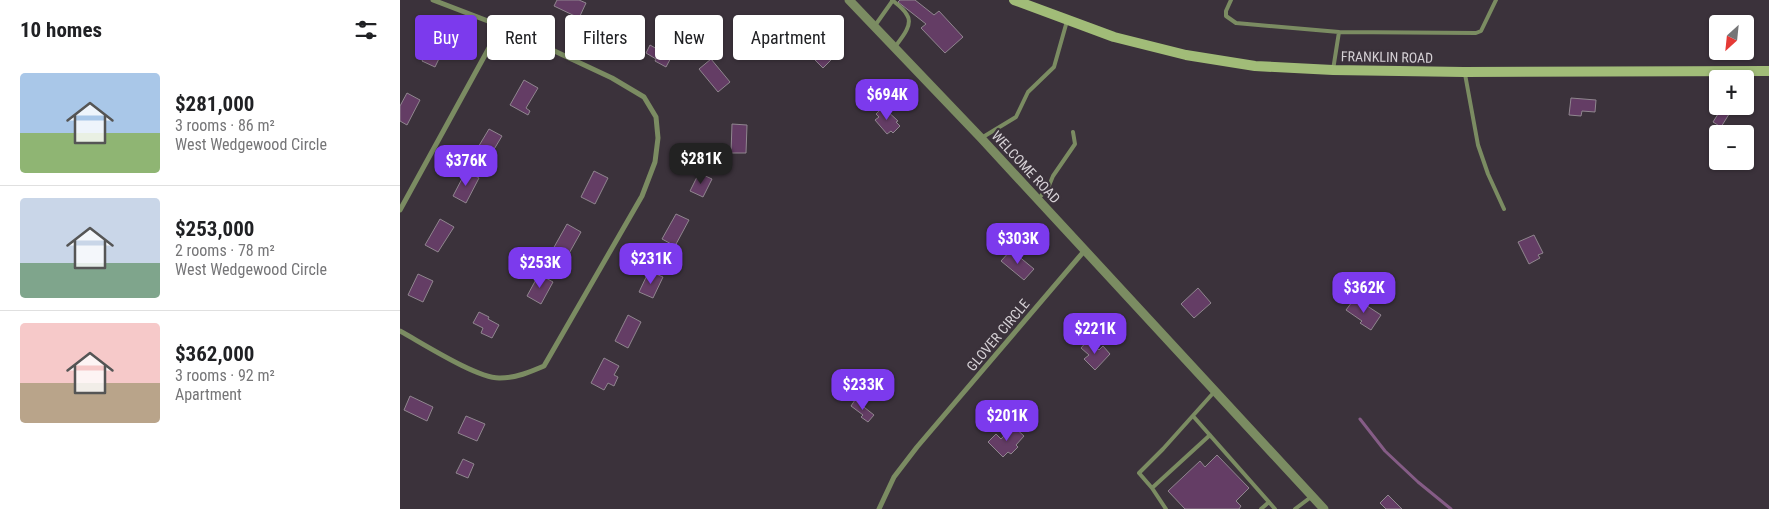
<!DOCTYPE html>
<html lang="en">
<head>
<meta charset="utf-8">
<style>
  :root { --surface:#fff; --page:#f6f6f6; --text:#202124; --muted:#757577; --line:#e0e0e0; --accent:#7c3aed }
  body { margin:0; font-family:"Roboto Condensed",sans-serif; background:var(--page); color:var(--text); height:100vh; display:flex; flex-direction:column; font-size:19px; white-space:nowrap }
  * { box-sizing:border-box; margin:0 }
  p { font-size:16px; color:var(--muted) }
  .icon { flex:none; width:28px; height:28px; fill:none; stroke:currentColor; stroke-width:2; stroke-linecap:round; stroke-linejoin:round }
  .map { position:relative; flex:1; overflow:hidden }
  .drawer { display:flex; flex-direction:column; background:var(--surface); width:400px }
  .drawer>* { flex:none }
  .guide { position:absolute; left:15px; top:15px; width:475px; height:45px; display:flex; gap:10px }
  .needle { width:32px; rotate:207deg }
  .controls { position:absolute; left:1309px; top:15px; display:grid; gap:10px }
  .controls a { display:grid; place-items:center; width:45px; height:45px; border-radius:5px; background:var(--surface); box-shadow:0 1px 4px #0004; font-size:25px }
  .price { position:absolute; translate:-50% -42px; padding:0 11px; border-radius:10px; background:var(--accent); color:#fff; font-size:16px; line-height:32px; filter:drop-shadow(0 1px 2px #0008) }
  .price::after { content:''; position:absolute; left:50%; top:30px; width:15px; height:11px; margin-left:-8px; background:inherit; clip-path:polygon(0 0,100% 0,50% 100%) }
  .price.current { background:#222; color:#fff }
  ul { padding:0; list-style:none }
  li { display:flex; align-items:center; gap:15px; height:125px; padding:0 20px }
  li+li { border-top:1px solid var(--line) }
  li span { display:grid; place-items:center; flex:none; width:140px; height:100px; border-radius:5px; color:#555 }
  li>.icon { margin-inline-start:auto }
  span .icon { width:60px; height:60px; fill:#fffc; stroke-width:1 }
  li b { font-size:21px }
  h2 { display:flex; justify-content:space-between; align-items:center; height:60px; padding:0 20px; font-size:21px }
  .chip { padding:0 18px; border-radius:5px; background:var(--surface); box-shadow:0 1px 4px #0004; font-size:18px; line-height:45px }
  .chip.current { background:var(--accent); color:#fff }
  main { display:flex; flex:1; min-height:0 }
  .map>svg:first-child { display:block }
</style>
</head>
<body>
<main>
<section class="drawer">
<h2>10 homes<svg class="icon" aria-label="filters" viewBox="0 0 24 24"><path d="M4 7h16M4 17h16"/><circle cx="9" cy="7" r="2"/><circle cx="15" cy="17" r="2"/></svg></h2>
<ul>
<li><span style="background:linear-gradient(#a9c7e8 60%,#8fb573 0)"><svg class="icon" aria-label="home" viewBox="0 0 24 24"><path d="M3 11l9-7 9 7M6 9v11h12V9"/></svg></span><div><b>$281,000</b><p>3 rooms · 86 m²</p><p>West Wedgewood Circle</p></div></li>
<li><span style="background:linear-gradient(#c9d6e8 65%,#7fa58c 0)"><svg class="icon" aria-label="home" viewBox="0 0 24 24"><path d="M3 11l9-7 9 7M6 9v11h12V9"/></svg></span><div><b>$253,000</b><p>2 rooms · 78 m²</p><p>West Wedgewood Circle</p></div></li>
<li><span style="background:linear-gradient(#f6c9c9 60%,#b9a48a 0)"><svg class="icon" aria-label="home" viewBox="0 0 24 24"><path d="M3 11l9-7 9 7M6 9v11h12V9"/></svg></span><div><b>$362,000</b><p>3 rooms · 92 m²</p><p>Apartment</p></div></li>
</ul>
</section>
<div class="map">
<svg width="1369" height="509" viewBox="0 0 1369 509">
  <rect width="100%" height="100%" fill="#3b323b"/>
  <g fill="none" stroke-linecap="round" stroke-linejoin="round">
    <path stroke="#855c86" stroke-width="3" d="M960,419L985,451L1018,482L1051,509"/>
  </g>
  <path fill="#643d65" stroke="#90868f" d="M157,0H179L186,3L179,18L154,6Z
    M500,0H515L534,15L539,11L563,37L545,53L521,28L526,24L498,2Z
    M207,17L237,34L229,47L200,30Z
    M35,36L47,42L35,67L22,61Z
    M419,40L435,56L423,68L407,52Z
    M260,44L274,52L266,67L255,61L256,59L246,53L250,45L257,49Z
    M311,59L330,82L318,92L299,69Z
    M124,80L138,88L126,108L130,111L128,115L110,105Z
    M7,93L20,100L7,125L0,121V106Z
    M1171,98L1196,100L1195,112L1182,111L1181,116L1169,115Z
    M1323,106L1331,111L1321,127L1313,122Z
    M483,107L498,121L496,122L500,126L493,133L491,131L487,134L475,120L479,117L476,114Z
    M332,124L347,125L346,153H331Z
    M89,129L102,136L90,156L77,149Z
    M66,171L79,178L66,203L53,196Z
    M194,171L208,178L195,204L181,197Z
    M299,173L312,179L303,197L290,191Z
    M276,214L289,220L275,246L262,239Z
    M40,219L54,227L38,252L25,245Z
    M167,224L181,232L167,257L153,249Z
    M1134,235L1143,253L1138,255L1140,258L1129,264L1118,242Z
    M611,250L634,269L624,280L601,261Z
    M249,271L263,277L253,298L239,292Z
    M18,274L33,281L23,302L8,295Z
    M139,274L153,282L141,304L127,296Z
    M798,288L811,303L794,318L781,304Z
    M955,298L981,315L971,330L960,323L962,321L946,310Z
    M79,312L89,317L88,319L99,325L92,338L81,333L83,328L73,323Z
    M228,315L241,322L228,348L215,341Z
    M688,340L699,350L703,346L710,354L695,370L684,359L689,355L681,348Z
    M204,358L219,366L214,375L218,377L214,386L208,383L204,390L191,383Z
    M10,396L33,407L27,421L4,410Z
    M455,400L474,415L468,422L461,417L463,415L451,406Z
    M66,416L85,424L77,441L58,433Z
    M613,426L624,436L616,445L618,447L611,454L608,452L603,457L588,442L596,434L601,439Z
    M817,455L849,488L836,501L841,506L839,509H785L768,491L800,461L805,467Z
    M63,459L74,464L68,478L56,473Z
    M988,495L1002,509H986L980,503Z"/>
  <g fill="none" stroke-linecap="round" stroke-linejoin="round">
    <path stroke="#7b8c62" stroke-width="4" d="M492,0C497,4 504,9 507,15C514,25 500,40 494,48
      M831,0L826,11V16L836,23L939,32L933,70
      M474,27L493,0
      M939,32L1076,33L1081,31L1096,0
      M1065,74L1078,145L1088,174L1104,209
      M583,137L616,117L628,92L654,67L667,21
      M639,198L648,188L653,176L675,144L673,132
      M793,416L875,509
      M752,488L810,435
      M766,509L752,488L739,473L763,449L815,391
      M861,509L869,502
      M895,509L911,497"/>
    <path stroke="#7b8c62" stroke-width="5" d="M0,210L101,26
      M0,331C22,343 78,379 100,378C116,378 130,372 144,366L242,196L255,162L258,138L256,117L244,97L212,78L101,26L33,0
      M479,509L494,477L517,447L685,250"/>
    <path stroke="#7b8c62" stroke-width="9" d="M449,0L581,138L924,509"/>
    <path stroke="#a1bc78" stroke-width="10" d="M614,0L714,37L786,55L855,66L933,70L1064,72L1369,71"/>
  </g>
  <g text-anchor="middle" stroke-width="4.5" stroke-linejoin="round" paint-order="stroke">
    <g font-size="14" fill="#d5d0d5" stroke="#3b323b">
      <text transform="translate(987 57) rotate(1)" y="5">FRANKLIN ROAD</text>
      <text transform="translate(626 167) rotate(47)" y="5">WELCOME ROAD</text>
      <text transform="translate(598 335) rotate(-50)" y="5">GLOVER CIRCLE</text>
    </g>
  </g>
</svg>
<div class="controls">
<a><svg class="needle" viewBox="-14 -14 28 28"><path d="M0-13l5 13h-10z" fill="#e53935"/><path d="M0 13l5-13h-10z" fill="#757577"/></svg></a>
<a>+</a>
<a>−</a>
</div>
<b class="price" style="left:487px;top:121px">$694K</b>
<b class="price current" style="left:301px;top:185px">$281K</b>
<b class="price" style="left:66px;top:187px">$376K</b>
<b class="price" style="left:618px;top:265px">$303K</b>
<b class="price" style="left:251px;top:285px">$231K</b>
<b class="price" style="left:140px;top:289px">$253K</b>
<b class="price" style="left:964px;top:314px">$362K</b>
<b class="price" style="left:695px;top:355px">$221K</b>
<b class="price" style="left:463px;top:411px">$233K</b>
<b class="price" style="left:607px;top:442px">$201K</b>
<div class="guide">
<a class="chip current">Buy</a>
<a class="chip">Rent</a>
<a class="chip">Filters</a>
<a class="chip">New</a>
<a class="chip">Apartment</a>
</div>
</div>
</main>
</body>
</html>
